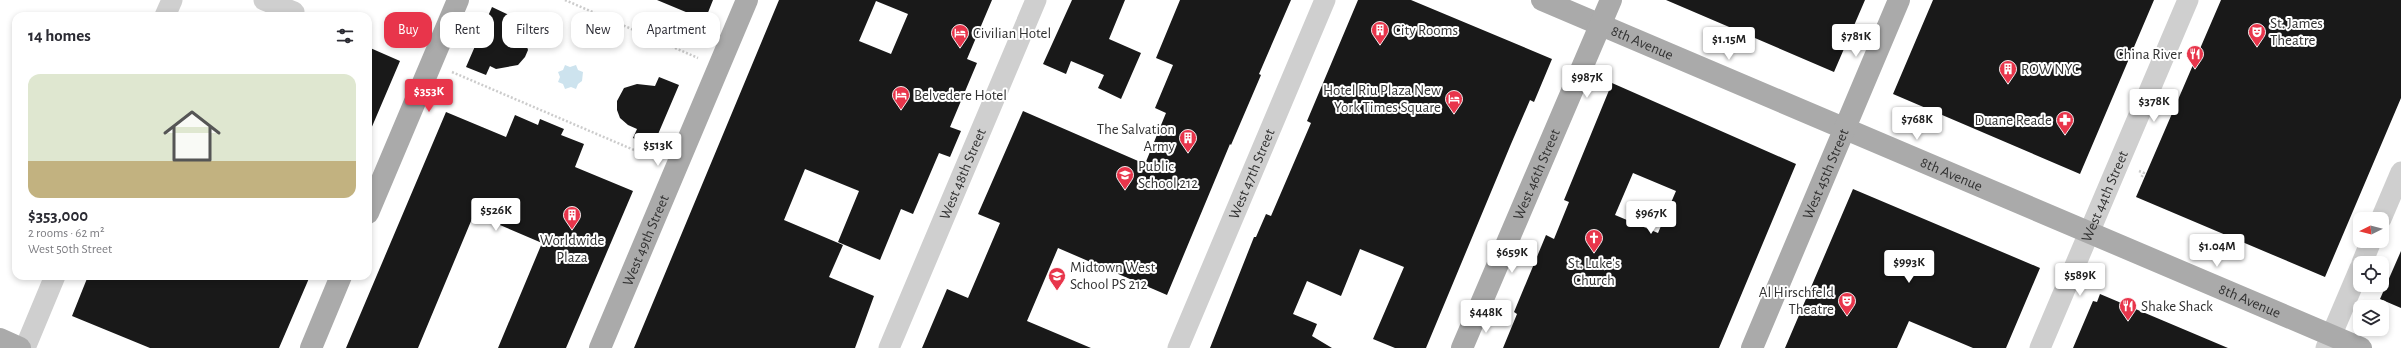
<!DOCTYPE html>
<html lang="en">
<head>
<meta charset="utf-8">
<style>
  :root { --surface:#fff; --page:#f7f7f7; --text:#2b2b33; --muted:#7c7c81; --line:#e1e1e2; --accent:#e8354b }
  body { margin:0; font-family:"Alegreya Sans",sans-serif; background:var(--page); color:var(--text); height:100vh; display:flex; flex-direction:column; font-size:15px; white-space:nowrap }
  * { box-sizing:border-box; margin:0 }
  p { font-size:13px; color:var(--muted) }
  .icon { flex:none; width:22px; height:22px; fill:none; stroke:currentColor; stroke-width:2; stroke-linecap:round; stroke-linejoin:round }
  .map { position:relative; flex:1; overflow:hidden }
  .details { position:absolute; left:12px; top:12px; width:360px; height:268px; display:flex; flex-direction:column; background:var(--surface); border-radius:12px; box-shadow:0 2px 6px #0003 }
  .details>* { flex:none }
  .top-card { position:absolute; left:384px; top:12px; width:380px; height:36px; display:flex; gap:8px }
  .needle { width:26px; rotate:264deg }
  .tools { position:absolute; left:2353px; top:212px; display:grid; gap:8px }
  .tools a { display:grid; place-items:center; width:36px; height:36px; border-radius:8px; background:var(--surface); box-shadow:0 2px 6px #0003; font-size:20px }
  .price { position:absolute; translate:-50% -34px; padding:0 9px; border-radius:4px; background:#fff; color:#222; font-size:13px; line-height:26px; filter:drop-shadow(0 1px 2px #0008) }
  .price::after { content:''; position:absolute; left:50%; top:24px; width:12px; height:9px; margin-left:-6px; background:inherit; clip-path:polygon(0 0,100% 0,50% 100%) }
  .price.on { background:var(--accent); color:#fff }
  ul { padding:0; list-style:none }
  li { display:grid; align-content:center; gap:8px; height:212px; padding:0 16px }
  li+li { border-top:1px solid var(--line) }
  li span { display:grid; place-items:center; height:124px; border-radius:12px; color:#555 }
  li>.icon { margin-inline-start:auto }
  span .icon { width:72px; height:72px; fill:#fffc; stroke-width:1 }
  li b { font-size:17px }
  h2 { display:flex; justify-content:space-between; align-items:center; height:48px; padding:0 16px; font-size:17px }
  .pill { padding:0 14px; border-radius:12px; background:var(--surface); box-shadow:0 2px 6px #0003; font-size:14px; line-height:36px }
  .pill.on { background:var(--accent); color:#fff }
  .map>svg:first-child { display:block }
</style>
</head>
<body>
<div class="map">
<svg width="2401" height="348" viewBox="0 0 2401 348">
  <rect width="100%" height="100%" fill="#fff"/>
  <path fill="#cde3ee" d="M565,65L570,67L576,65L578,70L583,72L582,81L578,84L576,89L571,87L565,89L563,84L558,82L560,77L558,72L563,70Z"/>
  <path fill="#191919" fill-rule="evenodd" d="M657,0H713L705,20Z
    M779,0H992L967,59L977,63L950,127L961,131L950,157L939,153L913,214L901,209L880,260L838,242L859,191L805,169L784,220L843,245L829,277L874,296L855,348H634ZM876,1L908,14L891,54L859,41Z
    M1072,0H1125L1109,39L1141,53L1121,99L1098,88L1104,75L1071,61L1066,74L1043,64Z
    M1180,0H1291L1259,74L1261,75L1231,145L1230,144L1167,295L1058,248L1027,321L1091,348H922L947,289L968,298L1000,223L978,214L1023,111L1145,164L1166,113L1155,108L1173,65L1156,58Z
    M1358,0H1411L1552,59L1534,102L1530,100L1511,144L1426,348H1395L1373,339L1404,267L1360,249L1341,296L1307,281L1293,314L1317,324L1312,336L1332,348H1210L1254,237H1256L1266,214L1271,216L1311,123L1307,121Z
    M1666,0H1865L1834,72Z
    M1933,0H2154L2080,174L1893,94Z
    M2221,0H2401V98L2325,277L2136,197Z
    M492,7L511,16L508,24L517,28L524,36L528,50L525,57L518,65L496,69L490,66L486,75L466,67Z
    M368,47L400,61L368,136Z
    M659,77L679,85L653,146L633,138L637,129L628,125L620,118L617,110V101L624,88L637,84L655,86Z
    M1612,83L1796,164L1719,348H1503L1517,314L1514,312L1546,235L1554,239L1569,202L1564,200ZM1633,173L1676,191L1658,233L1615,215Z
    M446,112L506,137L515,115L538,125L540,119L564,129L561,135L584,144L575,167L633,191L566,348H498L542,243L474,214L418,348H346Z
    M1853,189L2040,268L2006,348H1973L1909,321L1897,348H1785Z
    M2401,251V308L2380,299Z
    M88,276H310L279,348H150L72,316Z
    M2100,294L2228,348H2073L2093,301L2097,302Z"/>
  <g fill="none" stroke-linecap="round" stroke-linejoin="round">
    <path stroke="#ccc" stroke-width="2.5" stroke-dasharray="2 2" stroke-linecap="butt" d="M565,0L698,58
      M452,72L655,159
      M2139,171L2144,173L2141,178"/>
    <g stroke="#cfcfcf" stroke-width="21">
      <path d="M264,0L294,12"/>
      <path d="M165,16L172,0"/>
      <path d="M2381,219L2401,172"/>
      <path d="M2362,263L2371,241"/>
      <path d="M25,348L55,276"/>
      <path id="s1" d="M889,348L1036,0"/>
      <path id="s2" d="M1178,348L1325,0"/>
      <path id="s3" d="M2040,348L2188,0"/>
      <path d="M2326,348L2360,268"/>
    </g>
    <g stroke="#aaa" stroke-width="22">
      <path id="s4" d="M1542,0L2361,348"/>
      <path d="M368,213L458,0"/>
      <path d="M0,339L20,348"/>
      <path d="M311,348L341,276"/>
      <path id="s5" d="M600,348L747,0"/>
      <path id="s6" d="M1462,348L1611,0"/>
      <path id="s7" d="M1752,348L1899,0"/>
    </g>
  </g>
  <defs>
    <symbol id="building-pin" viewBox="-11 -11 22 30"><path d="M0 17L-7.5 6A9.5 9.5 0 1 1 7.5 6Z" fill="#e8354b" stroke="#fff"/><path d="M-4-6H4V6H1V3H-1V6H-4ZM-2.5-4.3h1.7v1.8h-1.7ZM.8-4.3h1.7v1.8H.8ZM-2.5-1h1.7V.8h-1.7ZM.8-1h1.7V.8H.8Z" fill="#fff"/></symbol>
    <symbol id="theatre-pin" viewBox="-11 -11 22 30"><path d="M0 17L-7.5 6A9.5 9.5 0 1 1 7.5 6Z" fill="#e8354b" stroke="#fff"/><path d="M-5-5.5Q0-4 5-5.5V0Q5 5 0 6Q-5 5-5 0ZM-3.3-2.5H-1v1.5H-3.3ZM1-2.5H3.3v1.5H1ZM-2.8 1Q0 5.5 2.8 1Z" fill="#fff"/></symbol>
    <symbol id="hotel-pin" viewBox="-11 -11 22 30"><path d="M0 17L-7.5 6A9.5 9.5 0 1 1 7.5 6Z" fill="#e8354b" stroke="#fff"/><path d="M-6-4.5h1.5V1H6V5H4.5V3h-9V5H-6ZM-4 0a1.8 1.8 0 1 1 3.6 0ZM.5 0V-2.5h3Q6-2.5 6 0Z" fill="#fff"/></symbol>
    <symbol id="restaurant-pin" viewBox="-11 -11 22 30"><path d="M0 17L-7.5 6A9.5 9.5 0 1 1 7.5 6Z" fill="#e8354b" stroke="#fff"/><path d="M-5-6h1v4h1v-4h1v4h1v-4h1v5L-1.5 .5V6h-2V.5L-5-1ZM5-6V6H3V1.5H1.5Q1.5-4 5-6Z" fill="#fff"/></symbol>
    <symbol id="pharmacy-pin" viewBox="-11 -11 22 30"><path d="M0 17L-7.5 6A9.5 9.5 0 1 1 7.5 6Z" fill="#e8354b" stroke="#fff"/><path d="M-2-6h4v4h4v4h-4v4h-4v-4h-4v-4h4Z" fill="#fff"/></symbol>
    <symbol id="school-pin" viewBox="-11 -11 22 30"><path d="M0 17L-7.5 6A9.5 9.5 0 1 1 7.5 6Z" fill="#e8354b" stroke="#fff"/><path d="M0-5L7-2L0 1L-7-2ZM-4 1L0 2.5L4 1V4Q0 6-4 4Z" fill="#fff"/></symbol>
    <symbol id="church-pin" viewBox="-11 -11 22 30"><path d="M0 17L-7.5 6A9.5 9.5 0 1 1 7.5 6Z" fill="#e8354b" stroke="#fff"/><path d="M-1.2-6h2.4v3.5h3.3v2.4h-3.3V6h-2.4V-.1h-3.3v-2.4h3.3Z" fill="#fff"/></symbol>
  </defs>
  <g fill-rule="evenodd">
    <use href="#building-pin" x="1370" y="20" width="20" height="27"/>
    <use href="#theatre-pin" x="2247" y="22" width="20" height="27"/>
    <use href="#hotel-pin" x="950" y="23" width="20" height="27"/>
    <use href="#restaurant-pin" x="2185" y="44" width="20" height="27"/>
    <use href="#building-pin" x="1998" y="59" width="20" height="27"/>
    <use href="#hotel-pin" x="891" y="85" width="20" height="27"/>
    <use href="#hotel-pin" x="1444" y="89" width="20" height="27"/>
    <use href="#pharmacy-pin" x="2055" y="110" width="20" height="27"/>
    <use href="#building-pin" x="1178" y="128" width="20" height="27"/>
    <use href="#school-pin" x="1115" y="165" width="20" height="27"/>
    <use href="#building-pin" x="562" y="205" width="20" height="27"/>
    <use href="#church-pin" x="1584" y="228" width="20" height="27"/>
    <use href="#school-pin" x="1047" y="266" width="20" height="27"/>
    <use href="#theatre-pin" x="1837" y="291" width="20" height="27"/>
    <use href="#restaurant-pin" x="2118" y="296" width="20" height="27"/>
  </g>
  <g text-anchor="middle" stroke-width="4" stroke-linejoin="round" paint-order="stroke">
    <g font-size="15" fill="#323232" stroke="#fff" text-anchor="start">
      <text x="2270" y="28">St. James<tspan x="2270" dy="17">Theatre</tspan></text>
      <text x="1393" y="35">City Rooms</text>
      <text x="973" y="38">Civilian Hotel</text>
      <text x="2182" y="59" text-anchor="end">China River</text>
      <text x="2021" y="74">ROW NYC</text>
      <text x="1441" y="95" text-anchor="end">Hotel Riu Plaza New<tspan x="1441" dy="17">York Times Square</tspan></text>
      <text x="914" y="100">Belvedere Hotel</text>
      <text x="2052" y="125" text-anchor="end">Duane Reade</text>
      <text x="1175" y="134" text-anchor="end">The Salvation<tspan x="1175" dy="17">Army</tspan></text>
      <text x="1138" y="171">Public<tspan x="1138" dy="17">School 212</tspan></text>
      <text x="572" y="245" text-anchor="middle">Worldwide<tspan x="572" dy="17">Plaza</tspan></text>
      <text x="1594" y="268" text-anchor="middle">St. Luke's<tspan x="1594" dy="17">Church</tspan></text>
      <text x="1070" y="272">Midtown West<tspan x="1070" dy="17">School PS 212</tspan></text>
      <text x="1834" y="297" text-anchor="end">Al Hirschfeld<tspan x="1834" dy="17">Theatre</tspan></text>
      <text x="2141" y="311">Shake Shack</text>
    </g>
    <g font-size="15" fill="#323232" stroke="#fff">
      <text dy="5" stroke="none"><textPath href="#s4" startOffset="109">8th Avenue</textPath></text>
      <text dy="5" stroke="none"><textPath href="#s1" startOffset="189">West 48th Street</textPath></text>
      <text dy="5" stroke="none"><textPath href="#s2" startOffset="189">West 47th Street</textPath></text>
      <text dy="5" stroke="none"><textPath href="#s6" startOffset="189">West 46th Street</textPath></text>
      <text dy="5" stroke="none"><textPath href="#s7" startOffset="189">West 45th Street</textPath></text>
      <text dy="5" stroke="none"><textPath href="#s4" startOffset="445">8th Avenue</textPath></text>
      <text dy="5" stroke="none"><textPath href="#s3" startOffset="165">West 44th Street</textPath></text>
      <text dy="5" stroke="none"><textPath href="#s5" startOffset="117">West 49th Street</textPath></text>
      <text dy="5" stroke="none"><textPath href="#s4" startOffset="769">8th Avenue</textPath></text>
    </g>
  </g>
</svg>
<div class="tools">
<a><svg class="needle" viewBox="-14 -14 28 28"><path d="M0-13l5 13h-10z" fill="#e53935"/><path d="M0 13l5-13h-10z" fill="#7c7c81"/></svg></a>
<a><svg class="icon" aria-label="locate" viewBox="0 0 24 24"><circle cx="12" cy="12" r="6"/><path d="M12 2v4M12 18v4M2 12h4M18 12h4"/></svg></a>
<a><svg class="icon" aria-label="layers" viewBox="0 0 24 24"><path d="M12 4l9 5-9 5-9-5zM3 14l9 5 9-5"/></svg></a>
</div>
<b class="price" style="left:1856px;top:58px">$781K</b>
<b class="price" style="left:1729px;top:61px">$1.15M</b>
<b class="price" style="left:1587px;top:99px">$987K</b>
<b class="price on" style="left:429px;top:113px">$353K</b>
<b class="price" style="left:2154px;top:123px">$378K</b>
<b class="price" style="left:1917px;top:141px">$768K</b>
<b class="price" style="left:658px;top:167px">$513K</b>
<b class="price" style="left:496px;top:232px">$526K</b>
<b class="price" style="left:1651px;top:235px">$967K</b>
<b class="price" style="left:2217px;top:268px">$1.04M</b>
<b class="price" style="left:1512px;top:274px">$659K</b>
<b class="price" style="left:1909px;top:284px">$993K</b>
<b class="price" style="left:2080px;top:297px">$589K</b>
<b class="price" style="left:1486px;top:334px">$448K</b>
<div class="top-card">
<a class="pill on">Buy</a>
<a class="pill">Rent</a>
<a class="pill">Filters</a>
<a class="pill">New</a>
<a class="pill">Apartment</a>
</div>
<section class="details">
<h2>14 homes<svg class="icon" aria-label="filters" viewBox="0 0 24 24"><path d="M4 7h16M4 17h16"/><circle cx="9" cy="7" r="2"/><circle cx="15" cy="17" r="2"/></svg></h2>
<ul>
<li><span style="background:linear-gradient(#dfe7d0 70%,#c2b280 0)"><svg class="icon" aria-label="home" viewBox="0 0 24 24"><path d="M3 11l9-7 9 7M6 9v11h12V9"/></svg></span><div><b>$353,000</b><p>2 rooms · 62 m²</p><p>West 50th Street</p></div></li>
</ul>
</section>
</div>
</body>
</html>
